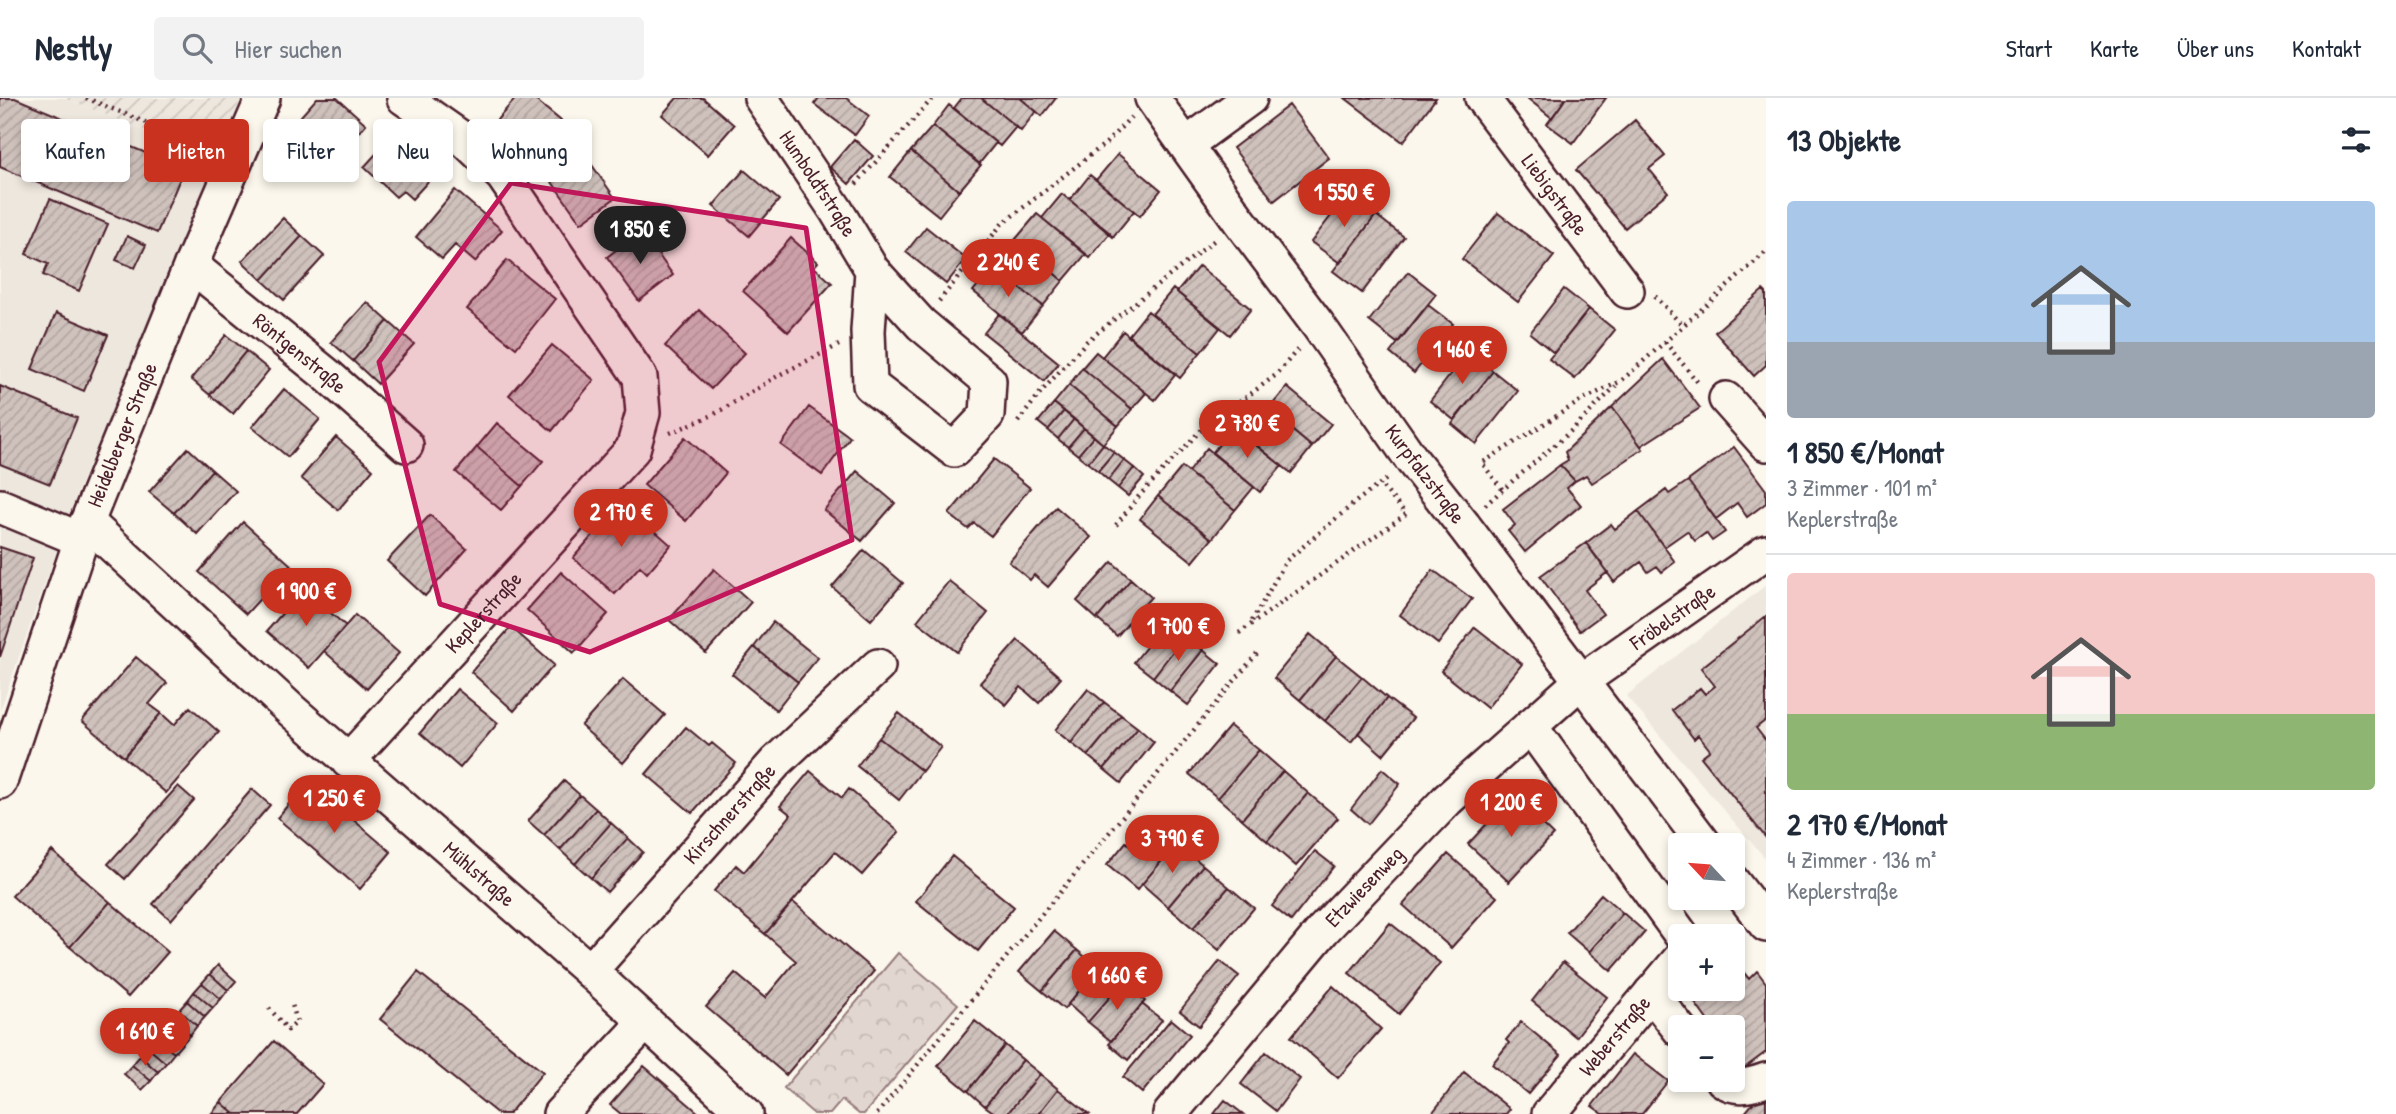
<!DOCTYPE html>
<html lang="de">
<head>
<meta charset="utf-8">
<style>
  :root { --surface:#fff; --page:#f2f2f3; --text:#1f2937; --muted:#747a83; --line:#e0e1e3; --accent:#c8321e }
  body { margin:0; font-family:"Patrick Hand",sans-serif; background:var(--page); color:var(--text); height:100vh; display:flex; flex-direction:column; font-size:26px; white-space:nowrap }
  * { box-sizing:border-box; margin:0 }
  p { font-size:23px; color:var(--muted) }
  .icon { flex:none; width:38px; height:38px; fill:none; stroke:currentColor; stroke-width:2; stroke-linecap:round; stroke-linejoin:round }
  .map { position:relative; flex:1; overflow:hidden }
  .panel { display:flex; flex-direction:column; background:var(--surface); width:630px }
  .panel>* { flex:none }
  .top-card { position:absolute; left:21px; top:21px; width:665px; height:63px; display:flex; gap:14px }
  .needle { width:46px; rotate:296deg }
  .fabs { position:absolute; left:1668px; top:735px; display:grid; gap:14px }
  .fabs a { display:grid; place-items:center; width:77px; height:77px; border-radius:7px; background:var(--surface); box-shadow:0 4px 10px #0003; font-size:35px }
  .price { position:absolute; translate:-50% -60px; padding:0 16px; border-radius:24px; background:var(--accent); color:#fff; font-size:23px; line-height:46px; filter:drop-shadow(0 2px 4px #0008) }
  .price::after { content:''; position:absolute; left:50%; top:42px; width:21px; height:16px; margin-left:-10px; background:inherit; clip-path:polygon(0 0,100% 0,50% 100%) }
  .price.active { background:#222; color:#fff }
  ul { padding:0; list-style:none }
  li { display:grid; align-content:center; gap:14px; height:371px; padding:0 21px }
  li+li { border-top:2px solid var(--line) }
  li span { display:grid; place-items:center; height:217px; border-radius:7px; color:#555 }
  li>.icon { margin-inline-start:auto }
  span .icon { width:126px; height:126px; fill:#fffc; stroke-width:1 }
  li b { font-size:30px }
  h2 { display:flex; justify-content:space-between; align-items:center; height:84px; padding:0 21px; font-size:30px }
  .pill { padding:0 24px; border-radius:7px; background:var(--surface); box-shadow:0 4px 10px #0003; font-size:24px; line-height:63px }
  .pill.active { background:var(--accent); color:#fff }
  header { display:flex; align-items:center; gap:42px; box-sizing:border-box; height:98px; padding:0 35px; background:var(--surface); border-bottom:2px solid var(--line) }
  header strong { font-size:33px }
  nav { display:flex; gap:38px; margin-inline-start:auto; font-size:24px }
  .search { width:490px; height:63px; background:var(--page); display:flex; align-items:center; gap:18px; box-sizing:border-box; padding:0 24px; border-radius:7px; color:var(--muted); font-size:26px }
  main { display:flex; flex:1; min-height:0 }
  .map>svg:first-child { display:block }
</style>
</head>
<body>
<header>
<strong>Nestly</strong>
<div class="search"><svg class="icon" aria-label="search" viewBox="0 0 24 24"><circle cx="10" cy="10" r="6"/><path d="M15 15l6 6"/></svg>Hier suchen</div>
<nav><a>Start</a><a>Karte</a><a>Über uns</a><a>Kontakt</a></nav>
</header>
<main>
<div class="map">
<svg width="1766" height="1016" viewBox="0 0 1766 1016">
  <defs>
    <pattern id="industrial-furrows" width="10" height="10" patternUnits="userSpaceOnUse" patternTransform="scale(1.75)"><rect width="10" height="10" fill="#eee7de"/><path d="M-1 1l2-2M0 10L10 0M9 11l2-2" fill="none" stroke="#cec6bf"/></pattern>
    <pattern id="park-crowns" width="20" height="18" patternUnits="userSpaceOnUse" patternTransform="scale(1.75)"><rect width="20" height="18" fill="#e2d7d0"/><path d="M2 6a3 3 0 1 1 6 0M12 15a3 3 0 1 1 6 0" fill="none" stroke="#c3b8b3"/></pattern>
    <pattern id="building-hatch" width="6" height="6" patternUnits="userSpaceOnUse" patternTransform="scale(1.75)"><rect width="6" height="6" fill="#cfc2bc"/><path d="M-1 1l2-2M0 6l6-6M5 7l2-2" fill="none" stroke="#b3a6a2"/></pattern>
  </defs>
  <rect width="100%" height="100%" fill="#fbf7ec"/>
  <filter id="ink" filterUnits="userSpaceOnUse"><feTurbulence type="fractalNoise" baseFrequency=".0143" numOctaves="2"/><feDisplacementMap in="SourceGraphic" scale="14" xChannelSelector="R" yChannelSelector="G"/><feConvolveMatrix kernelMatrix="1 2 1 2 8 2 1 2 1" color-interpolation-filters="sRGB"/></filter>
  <g filter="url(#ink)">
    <path fill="#eee7de" d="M0,0H64L217,61L77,395L0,613Z
      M1766,487V761L1626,598Z"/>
    <path fill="url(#industrial-furrows)" d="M64,0H241L217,61Z"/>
    <path fill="url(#park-crowns)" stroke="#967b7e" stroke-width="2" d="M898,855L958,906L864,1016H859L842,1002L830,1016H814L784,990Z"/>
    <path fill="url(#building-hatch)" stroke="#4a1f2b" stroke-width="2" d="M0,0H15L184,71L157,135L0,69Z
      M317,0H337L366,26L327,71L286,35Z
      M516,0H533L561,23L534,55L496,23Z
      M677,0H703L734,27L708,57L662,17Z
      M819,0H846L869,18L855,37L814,6Z
      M962,0H981L1016,29L1000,48L954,10Z
      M981,0H1020L1036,13L1021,33Z
      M1020,0H1056L1042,18Z
      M1345,0H1436L1403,44Z
      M1527,0H1566L1552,20Z
      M1566,0H1606L1573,45L1547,26Z
      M949,7L996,45L979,66L933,28Z
      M1289,7L1329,60L1274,103L1233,50Z
      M1635,22L1665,58L1649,71L1668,94L1625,130L1576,72Z
      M933,28L981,67L959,93L911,53Z
      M399,31L441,69L412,101L403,93L396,99L364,69Z
      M854,41L873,58L849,86L830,69Z
      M911,53L959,93L939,118L890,79Z
      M1118,56L1161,92L1140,118L1096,82Z
      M587,60L615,100L581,125L552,84Z
      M744,72L779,102L749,138L713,108Z
      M1090,77L1134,113L1113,139L1070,102Z
      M455,92L502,132L475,164L455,147L442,161L416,139Z
      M1062,96L1110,135L1090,160L1042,120Z
      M1348,96L1376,117L1340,165L1311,144Z
      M50,101L108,126L79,193L43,177L48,166L26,156Z
      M1498,115L1554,158L1518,204L1462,161Z
      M1037,116L1086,156L1063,183L1015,142Z
      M1376,117L1404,139L1362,195L1333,173Z
      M283,120L302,138L262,182L242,163Z
      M926,129L966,161L946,186L906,154Z
      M641,133L673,177L639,203L607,159Z
      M127,138L146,147L135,170L116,162Z
      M302,138L324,158L284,202L262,182Z
      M791,140L818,164L814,169L832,185L788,234L743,193Z
      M1015,142L1063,183L1043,208L993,169Z
      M507,162L555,201L516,250L467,211Z
      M1199,168L1251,211L1230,237L1177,194Z
      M993,169L1043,208L1022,234L973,193Z
      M1408,174L1436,196L1397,245L1369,223Z
      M1173,191L1220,230L1200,255L1152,216Z
      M1564,191L1589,211L1554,255L1530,235Z
      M1763,192L1766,195V267L1754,278L1715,234Z
      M367,204L388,223L353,263L331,244Z
      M1428,207L1453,226L1414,275L1390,255Z
      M1589,211L1615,232L1575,281L1549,261Z
      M699,212L745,255L711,291L665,248Z
      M1148,213L1200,255L1180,280L1128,238Z
      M56,215L108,237L84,293L32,271Z
      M999,216L1059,265L1044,283L984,235Z
      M388,223L414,246L378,286L353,263Z
      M1123,233L1176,276L1155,302L1102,259Z
      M226,237L246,253L210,297L191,281Z
      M552,247L594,282L552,333L509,297Z
      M246,253L269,272L233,316L210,297Z
      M1469,253L1493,273L1454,322L1430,303Z
      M1096,254L1146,295L1132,311L1082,270Z
      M1663,261L1700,310L1641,348L1612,309Z
      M1082,270L1132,311L1118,328L1069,287Z
      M1493,273L1518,293L1476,346L1452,326Z
      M1069,287L1118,328L1103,346L1054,305Z
      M0,288L77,320L50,386L0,366Z
      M1287,289L1331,326L1312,349L1268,312Z
      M284,291L320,321L288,359L252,329Z
      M1054,305L1064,313L1048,332L1038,324Z
      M1262,307L1312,349L1291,375L1240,334Z
      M809,309L850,339L822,377L781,347Z
      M1612,309L1643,351L1592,385L1586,377L1575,383L1560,367L1568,362L1565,354Z
      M1064,313L1074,321L1058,341L1048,332Z
      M1074,321L1084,330L1068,349L1058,341Z
      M497,325L543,363L522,388L477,349Z
      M1233,329L1282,368L1260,394L1212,355Z
      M1084,330L1094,338L1078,357L1068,349Z
      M1094,338L1103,346L1088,365L1078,357Z
      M336,339L373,371L338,412L301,380Z
      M685,339L726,375L686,423L644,387Z
      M1103,346L1114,354L1098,373L1088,365Z
      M477,349L522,388L501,412L456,374Z
      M1734,349L1766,392V405L1747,419L1737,405L1716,421L1688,383Z
      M188,350L212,372L174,415L149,394Z
      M1207,350L1254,389L1235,412L1188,374Z
      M1114,354L1124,362L1108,382L1098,373Z
      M994,361L1030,390L991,438L974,425L968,431L949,416Z
      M1124,362L1134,370L1118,390L1108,382Z
      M1560,367L1575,383L1567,390L1581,407L1525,454L1508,433L1515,427L1503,411Z
      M1182,369L1235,412L1212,441L1158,398Z
      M1134,370L1144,379L1128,398L1118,390Z
      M212,372L236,393L197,436L174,415Z
      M857,373L895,405L862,443L824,412Z
      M1688,383L1725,434L1712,443L1706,435L1695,443L1687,433L1664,449L1638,413L1666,392L1669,396Z
      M1158,398L1212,441L1193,464L1140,421Z
      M622,404L671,447L647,475L640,468L615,496L573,460Z
      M1056,409L1091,439L1048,489L1034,477L1030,482L1009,464Z
      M1638,413L1675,464L1662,474L1657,468L1648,474L1641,464L1614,484L1586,445L1611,426L1615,431Z
      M430,417L467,451L425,498L387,463Z
      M243,424L291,467L246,516L199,474Z
      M1586,445L1608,474L1585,492L1603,516L1580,533L1540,478Z
      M0,449L33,460L0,559Z
      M864,452L903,485L871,522L832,489Z
      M1112,464L1131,481L1097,521L1077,503Z
      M714,471L751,504L706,555L669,522Z
      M1433,472L1472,501L1438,546L1400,517Z
      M561,474L608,516L574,555L527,512Z
      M1131,481L1151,499L1117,538L1097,521Z
      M949,483L988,515L957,554L917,523Z
      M303,491L346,528L309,570L267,533Z
      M355,517L399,555L367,591L324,553Z
      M1766,518V622L1756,630L1766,643V740L1701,659L1710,652L1698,637L1694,641L1672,612L1700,590L1705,596L1715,588L1701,570Z
      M1167,523L1185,538L1153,579L1134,564Z
      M773,524L818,560L798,584L754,549Z
      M511,529L554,567L514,613L471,574Z
      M1475,529L1522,566L1487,610L1441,573Z
      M1310,536L1336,558L1300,602L1274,580Z
      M1185,538L1203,552L1170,593L1153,579Z
      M1018,542L1061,580L1039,605L1021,589L1006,607L980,585Z
      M754,549L798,584L776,612L732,576Z
      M1203,552L1220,566L1188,607L1170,593Z
      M1336,558L1362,579L1325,623L1300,602Z
      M136,559L167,585L149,606L161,615L124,659L82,623Z
      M1362,579L1387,600L1351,644L1325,623Z
      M623,581L665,617L623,665L581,628Z
      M457,591L498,625L460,670L420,635Z
      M1088,591L1104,604L1071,645L1055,632Z
      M1387,600L1413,620L1383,657L1358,635Z
      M1104,604L1121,617L1088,658L1071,645Z
      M190,609L219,634L166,695L124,659L161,615L174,627Z
      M899,615L941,649L922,673L879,640Z
      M1121,617L1138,630L1104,671L1088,658Z
      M1230,628L1259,652L1218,700L1189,676Z
      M686,629L709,648L712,645L736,665L692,715L646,676Z
      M1138,630L1154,644L1121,685L1104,671Z
      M879,640L922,673L899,702L857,668Z
      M1259,652L1283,673L1242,721L1218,700Z
      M1382,671L1400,686L1368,726L1351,711Z
      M810,673L842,700L849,691L899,734L862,777L835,754L765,836L714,793L736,767L744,774L791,717L780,708Z
      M1283,673L1308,695L1267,743L1242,721Z
      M308,683L391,754L360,791L277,720Z
      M564,683L580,697L544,737L528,723Z
      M178,688L194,702L125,781L108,766Z
      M252,691L270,707L171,822L153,806Z
      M1308,695L1338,720L1296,768L1267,743Z
      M580,697L596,711L560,752L544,737Z
      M1513,698L1553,737L1509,784L1468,746Z
      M596,711L611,725L575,766L560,752Z
      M1153,724L1177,745L1137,792L1107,767L1126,744L1132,749Z
      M611,725L628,740L591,780L575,766Z
      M628,740L643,754L607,794L591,780Z
      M1177,745L1203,767L1168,809L1142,786Z
      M52,753L110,804L70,849L12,798Z
      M1315,753L1334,768L1291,823L1272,808Z
      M1448,756L1497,799L1451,850L1403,807Z
      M952,758L1014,809L978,853L916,803Z
      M1203,767L1229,789L1193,830L1168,809Z
      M1229,789L1254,810L1219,852L1193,830Z
      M1601,796L1623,815L1589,854L1567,835Z
      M110,804L168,854L128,899L70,849Z
      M793,804L874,873L786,977L706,909L735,875L765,900L796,863L765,836Z
      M1623,815L1645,834L1611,873L1589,854Z
      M1390,825L1440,865L1399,916L1349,875Z
      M1054,833L1077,852L1042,893L1019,874Z
      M1077,852L1098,870L1064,911L1042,893Z
      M1220,863L1239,878L1199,928L1180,913Z
      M1563,864L1607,899L1576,939L1532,903Z
      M1736,865L1749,881L1757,873L1766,885V954L1743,971L1732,956V929H1706L1710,926L1690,898L1700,891H1732V868Z
      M1102,866L1123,884L1088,924L1068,906Z
      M218,867L236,883L228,892L210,876Z
      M418,874L543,974L509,1016H498L380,921Z
      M210,876L228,892L221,901L202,885Z
      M1123,884L1145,903L1111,943L1088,924Z
      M202,885L221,901L213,910L194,894Z
      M1333,888L1381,931L1338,980L1291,939Z
      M194,894L213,910L205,919L187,903Z
      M187,903L205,919L197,928L179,912Z
      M1142,906L1162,922L1128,962L1109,946Z
      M179,912L197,928L190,937L171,922Z
      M1171,921L1190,937L1142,995L1123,979Z
      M171,922L190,937L182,946L163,931Z
      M975,923L1005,947L968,993L938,968Z
      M1521,924L1561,957L1528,996L1492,966L1509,945L1506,942Z
      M163,931L182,946L174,955L156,940Z
      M156,940L174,955L166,965L147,949Z
      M274,943L323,986L297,1016H235L221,1004Z
      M1005,947L1023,962L985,1008L968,993Z
      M147,949L166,965L158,974L140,958Z
      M1266,954L1300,981L1276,1013L1241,986Z
      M1633,956L1668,983L1642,1016H1603L1592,1008Z
      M140,958L158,974L151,983L132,967Z
      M1023,962L1040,976L1007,1016H996L985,1008Z
      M132,967L151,983L142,992L124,976Z
      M644,968L700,1016H621L610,1007Z
      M1464,974L1510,1011L1506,1016H1436L1433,1014Z
      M1040,976L1058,991L1038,1016H1007Z
      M1766,989V1016H1744Z
      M1058,991L1089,1016H1038Z
      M1225,1002L1243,1016H1214Z
      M221,1004L235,1016H211Z"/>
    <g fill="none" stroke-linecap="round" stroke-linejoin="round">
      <defs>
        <g id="minor">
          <path id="s1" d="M761,0L836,112L872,172L921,226L989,283L987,317L954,352L870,287L868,233L872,172"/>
          <path d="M1152,0L1239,122L1318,227L1412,362"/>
          <path id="s2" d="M1482,0L1627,193"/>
          <path d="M1187,46L1250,0"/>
          <path id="s3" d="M191,167L327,277L406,347"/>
          <path d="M1726,301L1766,346"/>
          <path d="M0,408L82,442"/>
          <path id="s4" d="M87,424L291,612L590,873L746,1016"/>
          <path d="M1464,428L1705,747"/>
          <path d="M1530,628L1682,838"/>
          <path id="s5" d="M348,663L633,351L643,315L640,279L503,78L467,44L404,0"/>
          <path id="s6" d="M0,684L87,424L191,167L263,0"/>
          <path d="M1732,783L1766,827"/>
          <path id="s7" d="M590,873L776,664L878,568"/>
          <path d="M1651,895L1680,932"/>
          <path d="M1723,982C1736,992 1752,987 1766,982"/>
          <path d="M560,1016L644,926"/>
          <path id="s8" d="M1170,1016L1323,832L1447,702L1580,584L1766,454"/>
          <path id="s9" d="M1549,1016L1680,861"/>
        </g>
      </defs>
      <use href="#minor" stroke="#4a1f2b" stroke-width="38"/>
      <path stroke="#4a1f2b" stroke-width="4.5" stroke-dasharray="2 5" stroke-linecap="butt" d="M86,0L208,50
        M856,86L933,0
        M1655,198L1682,227
        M939,203L1002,126L1106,45L1131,19
        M1665,244L1700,287
        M1018,324L1041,294L1087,243L1216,141
        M670,335L713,317L781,276L839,247
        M1502,391L1482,365L1582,302L1621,283L1766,154
        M1485,407L1572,332L1618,286
        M1116,427L1139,398L1199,334L1276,277L1298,251
        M1252,523L1286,463L1358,402L1388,380
        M1239,535L1406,416L1380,386
        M269,910L288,932L297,924L291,903
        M877,1016L1259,553"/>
      <use href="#minor" stroke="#fbf7ec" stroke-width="33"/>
      <defs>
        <path id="minor-bridge" d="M1412,362L1464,428"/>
      </defs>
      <use href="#minor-bridge" stroke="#4a1f2b" stroke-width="38" stroke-linecap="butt"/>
      <use href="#minor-bridge" stroke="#fbf7ec" stroke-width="33"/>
    </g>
  </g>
  <path fill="#c2185b" fill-opacity="0.2" stroke="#c2185b" stroke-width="5" stroke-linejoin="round" d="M511,85L806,130L852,442L590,554L440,506L379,264Z"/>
  <g text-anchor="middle" stroke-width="6" stroke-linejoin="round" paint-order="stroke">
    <g font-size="21" fill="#4a1f2b" stroke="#fbf7ec">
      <text dy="7" stroke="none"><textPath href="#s1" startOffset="103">Humboldtstraße</textPath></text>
      <text dy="7" stroke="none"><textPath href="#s2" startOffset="121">Liebigstraße</textPath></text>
      <text dy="7" stroke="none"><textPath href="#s3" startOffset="140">Röntgenstraße</textPath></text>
      <text dy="7" stroke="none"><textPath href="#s6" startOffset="368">Heidelberger Straße</textPath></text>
      <text transform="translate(1425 376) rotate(53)" y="7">Kurpfalzstraße</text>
      <text dy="7" stroke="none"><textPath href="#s5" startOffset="201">Keplerstraße</textPath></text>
      <text dy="7" stroke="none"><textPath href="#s8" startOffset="710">Fröbelstraße</textPath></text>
      <text dy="7" stroke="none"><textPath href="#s7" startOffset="210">Kirschnerstraße</textPath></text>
      <text dy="7" stroke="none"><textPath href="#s4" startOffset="527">Mühlstraße</textPath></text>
      <text dy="7" stroke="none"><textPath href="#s8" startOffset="299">Etzwiesenweg</textPath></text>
      <text dy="7" stroke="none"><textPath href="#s9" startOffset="102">Weberstraße</textPath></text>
    </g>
  </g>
</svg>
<div class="fabs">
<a><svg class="needle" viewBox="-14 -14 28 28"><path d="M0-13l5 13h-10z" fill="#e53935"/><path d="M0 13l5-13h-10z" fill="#747a83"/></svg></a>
<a>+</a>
<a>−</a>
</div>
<b class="price" style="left:1344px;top:131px">1 550 €</b>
<b class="price active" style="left:640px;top:168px">1 850 €</b>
<b class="price" style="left:1008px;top:201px">2 240 €</b>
<b class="price" style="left:1462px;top:288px">1 460 €</b>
<b class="price" style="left:1247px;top:362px">2 780 €</b>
<b class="price" style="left:621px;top:451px">2 170 €</b>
<b class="price" style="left:306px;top:530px">1 900 €</b>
<b class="price" style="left:1178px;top:565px">1 700 €</b>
<b class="price" style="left:334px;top:737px">1 250 €</b>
<b class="price" style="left:1511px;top:741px">1 200 €</b>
<b class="price" style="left:1172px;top:777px">3 790 €</b>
<b class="price" style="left:1117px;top:914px">1 660 €</b>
<b class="price" style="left:145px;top:970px">1 610 €</b>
<div class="top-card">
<a class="pill">Kaufen</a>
<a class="pill active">Mieten</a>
<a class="pill">Filter</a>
<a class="pill">Neu</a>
<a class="pill">Wohnung</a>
</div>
</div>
<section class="panel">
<h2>13 Objekte<svg class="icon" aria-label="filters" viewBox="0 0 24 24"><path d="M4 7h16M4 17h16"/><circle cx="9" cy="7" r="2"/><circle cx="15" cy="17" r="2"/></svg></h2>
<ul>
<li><span style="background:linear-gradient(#a9c7e8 65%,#9aa5b1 0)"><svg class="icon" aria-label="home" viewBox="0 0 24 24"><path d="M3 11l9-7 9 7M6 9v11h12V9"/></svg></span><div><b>1 850 €/Monat</b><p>3 Zimmer · 101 m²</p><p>Keplerstraße</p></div></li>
<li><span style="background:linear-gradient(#f6c9c9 65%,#8fb573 0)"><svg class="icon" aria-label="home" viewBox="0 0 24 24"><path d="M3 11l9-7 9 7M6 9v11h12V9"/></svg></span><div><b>2 170 €/Monat</b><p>4 Zimmer · 136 m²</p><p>Keplerstraße</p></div></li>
</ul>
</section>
</main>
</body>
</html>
